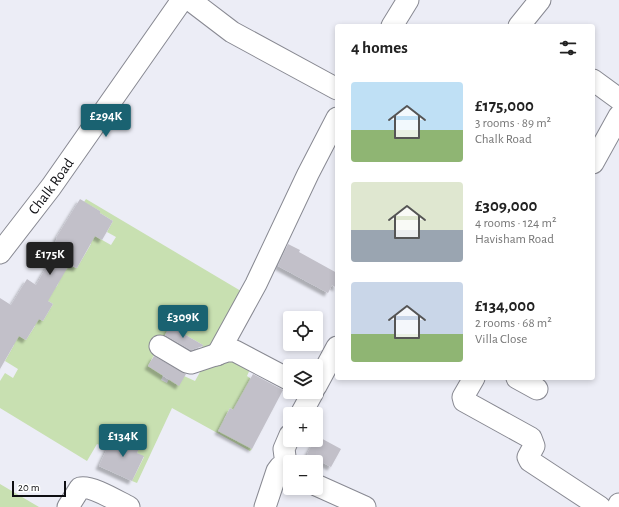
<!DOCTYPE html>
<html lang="en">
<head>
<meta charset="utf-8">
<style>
  :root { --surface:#fff; --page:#f6f6f6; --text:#222; --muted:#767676; --accent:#1a6271 }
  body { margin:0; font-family:"Alegreya Sans",sans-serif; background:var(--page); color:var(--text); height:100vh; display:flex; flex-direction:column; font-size:15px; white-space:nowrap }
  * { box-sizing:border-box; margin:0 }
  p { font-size:13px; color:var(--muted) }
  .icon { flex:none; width:22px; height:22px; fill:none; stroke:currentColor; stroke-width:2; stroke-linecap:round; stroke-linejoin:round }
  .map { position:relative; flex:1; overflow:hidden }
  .side { position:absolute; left:335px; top:24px; width:260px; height:356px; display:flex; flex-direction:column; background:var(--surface); border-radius:4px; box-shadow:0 2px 6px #0003 }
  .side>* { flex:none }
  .tools { position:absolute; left:283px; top:311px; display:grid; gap:8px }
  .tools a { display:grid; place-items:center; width:40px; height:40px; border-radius:4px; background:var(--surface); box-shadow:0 2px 6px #0003; font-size:20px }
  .scale { position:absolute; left:12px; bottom:10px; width:54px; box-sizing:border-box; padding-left:4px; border:2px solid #0e0e12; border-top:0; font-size:11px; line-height:14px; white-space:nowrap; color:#0e0e12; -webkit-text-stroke:3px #fff; paint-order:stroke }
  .price { position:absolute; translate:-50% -34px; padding:0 9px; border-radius:4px; background:var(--accent); color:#fff; font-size:13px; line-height:26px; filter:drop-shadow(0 1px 2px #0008) }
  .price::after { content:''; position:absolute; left:50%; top:24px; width:12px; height:9px; margin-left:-6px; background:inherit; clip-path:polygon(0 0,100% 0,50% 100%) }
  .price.selected { background:#222; color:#fff }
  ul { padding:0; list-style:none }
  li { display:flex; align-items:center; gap:12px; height:100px; padding:0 16px }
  li span { display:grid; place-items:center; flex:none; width:112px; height:80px; border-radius:4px; color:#555 }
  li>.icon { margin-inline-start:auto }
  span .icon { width:48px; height:48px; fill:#fffc; stroke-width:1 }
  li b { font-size:17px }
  h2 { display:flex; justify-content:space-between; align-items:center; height:48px; padding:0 16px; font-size:17px }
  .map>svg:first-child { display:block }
</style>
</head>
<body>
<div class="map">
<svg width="619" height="507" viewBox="0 0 619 507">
  <defs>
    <filter id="shadow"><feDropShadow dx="-3.5" dy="3.5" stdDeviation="1" flood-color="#0004"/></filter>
  </defs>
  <rect width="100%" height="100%" fill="#ecedf6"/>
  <path fill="#c8e0b1" d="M86,199L246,294L215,347L198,356L203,345L170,326L148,366L163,375L161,380L167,383L169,379L184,376L195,381L204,365L236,356L251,367L247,376L251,379L237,412L230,408L224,419L231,423L252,449L250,451L172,408L137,483L132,481L144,457L137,453L141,444L122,435L118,444L111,440L108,448L97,444L87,461L0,408V381L5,373L13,378L18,369L5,361L14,345L9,342V330L26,340L35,326L14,306L43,321L53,304L43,298L57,286L67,265L77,268L91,244L72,223L111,245L116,237L107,232L113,221L100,213V211L84,202Z
    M0,484L39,507H0Z"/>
  <path fill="#c2c0c9" filter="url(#shadow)" d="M80,199L100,211V213L113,221L102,240L95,236L77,268L69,265L48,301L53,304L43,321L39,319L26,340L19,336L0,369V298L11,305L27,279L36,285L53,256H52L57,246L54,244L57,239L56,238Z
    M288,244L300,250L299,252L337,273V288L332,285L328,293L278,266Z
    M170,326L203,345V346L191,350L165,335Z
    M154,356L186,374L179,386L148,366Z
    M253,374L283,390L252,449L218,431L230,408L233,410Z
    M122,435L141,444L137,453L144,456L132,481L99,466L111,440L118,444Z
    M317,436L341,449L331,467L307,454L315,440H316Z"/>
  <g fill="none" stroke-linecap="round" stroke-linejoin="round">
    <defs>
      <g id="minor">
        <path d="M190,0L232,32L337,89"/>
        <path d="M392,26L408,0"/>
        <path d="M519,26L540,0"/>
        <path d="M593,80L619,99"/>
        <path d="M593,163L619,116"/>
        <path id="s1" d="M0,253L51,187L182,0"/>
        <path d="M160,346L187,362L191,363L227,351H235L290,380"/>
        <path d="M217,355L256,284L308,174L337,118"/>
        <path d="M474,378L463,397L464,401L531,438L534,446L528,457L530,461L600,507"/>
        <path d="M517,378L537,389"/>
        <path d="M316,386L337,347"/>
        <path d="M301,414L313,392"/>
        <path d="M316,485L365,507"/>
        <path d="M68,507L80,488C91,485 117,501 129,507"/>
        <path d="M265,507L277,471L280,467L286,464L284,449L290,435"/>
        <path d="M618,507L619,504"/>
      </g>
    </defs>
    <use href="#minor" stroke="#888992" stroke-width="23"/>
    <use href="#minor" stroke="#fff" stroke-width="21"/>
  </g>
  <g text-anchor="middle" stroke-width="3.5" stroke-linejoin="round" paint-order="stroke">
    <g font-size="15" fill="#0e0e12" stroke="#fff">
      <text dy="5" stroke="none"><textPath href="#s1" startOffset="84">Chalk Road</textPath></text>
    </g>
  </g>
</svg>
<div class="tools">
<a><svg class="icon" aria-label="locate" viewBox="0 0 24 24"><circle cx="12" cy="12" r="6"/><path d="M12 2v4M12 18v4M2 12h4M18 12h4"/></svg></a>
<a><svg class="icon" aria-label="layers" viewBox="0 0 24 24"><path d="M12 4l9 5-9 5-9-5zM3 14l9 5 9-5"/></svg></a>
<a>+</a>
<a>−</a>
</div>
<div class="scale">20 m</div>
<b class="price" style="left:106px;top:138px">£294K</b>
<b class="price selected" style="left:50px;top:276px">£175K</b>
<b class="price" style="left:183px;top:339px">£309K</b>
<b class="price" style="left:123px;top:458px">£134K</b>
<section class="side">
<h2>4 homes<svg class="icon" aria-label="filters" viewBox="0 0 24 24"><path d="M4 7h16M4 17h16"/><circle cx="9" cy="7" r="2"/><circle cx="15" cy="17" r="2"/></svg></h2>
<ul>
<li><span style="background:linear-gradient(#bfe0f5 60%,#8fb573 0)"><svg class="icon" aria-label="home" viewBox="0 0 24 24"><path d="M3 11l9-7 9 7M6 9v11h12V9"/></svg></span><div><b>£175,000</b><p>3 rooms · 89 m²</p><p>Chalk Road</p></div></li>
<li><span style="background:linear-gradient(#dfe7d0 60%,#9aa5b1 0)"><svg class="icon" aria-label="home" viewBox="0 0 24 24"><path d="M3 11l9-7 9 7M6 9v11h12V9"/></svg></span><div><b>£309,000</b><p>4 rooms · 124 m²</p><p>Havisham Road</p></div></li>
<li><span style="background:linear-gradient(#c9d6e8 65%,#8fb573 0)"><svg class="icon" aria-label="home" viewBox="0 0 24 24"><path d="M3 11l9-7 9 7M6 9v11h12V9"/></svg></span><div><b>£134,000</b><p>2 rooms · 68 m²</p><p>Villa Close</p></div></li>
</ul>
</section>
</div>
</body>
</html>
